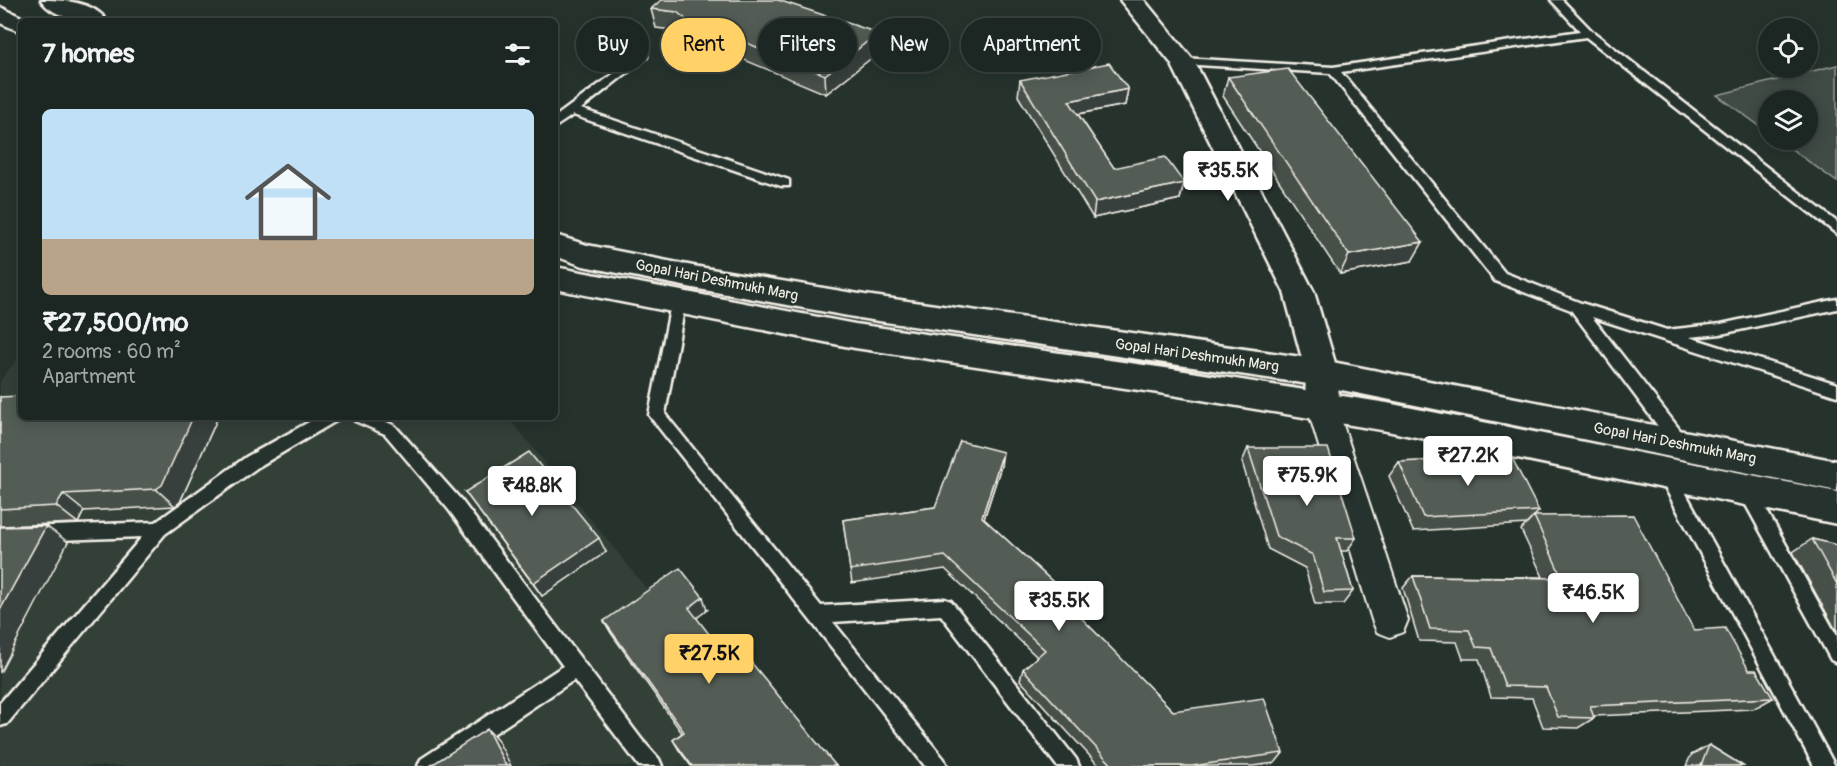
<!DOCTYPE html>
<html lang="en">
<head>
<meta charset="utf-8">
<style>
  :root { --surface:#1c2622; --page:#29322f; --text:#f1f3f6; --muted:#a0a5a5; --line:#3a4340; --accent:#ffd166 }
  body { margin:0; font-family:Pangolin,sans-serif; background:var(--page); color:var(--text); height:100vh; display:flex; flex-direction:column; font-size:22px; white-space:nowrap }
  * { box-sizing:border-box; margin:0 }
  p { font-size:20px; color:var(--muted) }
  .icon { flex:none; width:33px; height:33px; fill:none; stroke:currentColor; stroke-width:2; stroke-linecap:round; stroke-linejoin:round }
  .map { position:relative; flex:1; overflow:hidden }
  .side { position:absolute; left:18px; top:18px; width:540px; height:402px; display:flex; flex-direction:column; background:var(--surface); border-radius:9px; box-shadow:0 3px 15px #0003,0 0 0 2px var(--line) }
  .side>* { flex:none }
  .guide { position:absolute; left:576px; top:18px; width:570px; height:54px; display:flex; gap:12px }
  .controls { position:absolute; left:1758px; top:18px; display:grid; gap:12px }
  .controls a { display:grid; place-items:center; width:60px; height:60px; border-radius:50%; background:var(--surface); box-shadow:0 3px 15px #0003,0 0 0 2px var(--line); font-size:30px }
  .price { position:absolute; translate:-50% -51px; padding:0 14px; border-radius:6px; background:#fff; color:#222; font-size:20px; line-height:39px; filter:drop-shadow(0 2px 3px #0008) }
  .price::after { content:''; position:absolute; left:50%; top:36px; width:18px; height:14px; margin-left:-9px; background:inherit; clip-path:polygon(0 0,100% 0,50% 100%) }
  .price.selected { background:var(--accent); color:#111 }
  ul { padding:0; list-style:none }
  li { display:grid; align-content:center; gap:12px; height:318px; padding:0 24px }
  li span { display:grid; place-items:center; height:186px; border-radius:9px; color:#555 }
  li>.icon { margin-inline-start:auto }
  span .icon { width:108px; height:108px; fill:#fffc; stroke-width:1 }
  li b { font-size:26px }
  h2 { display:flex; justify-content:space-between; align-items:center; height:72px; padding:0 24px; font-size:26px }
  .chip { padding:0 21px; border-radius:27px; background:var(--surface); box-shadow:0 3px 15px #0003,0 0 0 2px var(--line); font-size:21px; line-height:54px }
  .chip.selected { background:var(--accent); color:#111 }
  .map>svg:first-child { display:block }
</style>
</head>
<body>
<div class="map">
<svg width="1837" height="766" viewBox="0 0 1837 766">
  <rect width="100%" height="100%" fill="#26332d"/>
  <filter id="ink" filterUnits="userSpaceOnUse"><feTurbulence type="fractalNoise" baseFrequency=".0167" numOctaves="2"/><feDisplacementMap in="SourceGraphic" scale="12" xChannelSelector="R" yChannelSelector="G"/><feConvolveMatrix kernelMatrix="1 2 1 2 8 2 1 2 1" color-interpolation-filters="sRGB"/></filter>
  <g filter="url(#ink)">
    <path fill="#333f39" d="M21,354V417H508L790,766H0V381Z"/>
    <path fill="#414b45" stroke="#9a9e96" stroke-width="1.5" d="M1837,65V182L1779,140H1808V100H1768V132L1717,95Z"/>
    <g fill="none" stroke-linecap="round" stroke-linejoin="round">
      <defs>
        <path id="service" d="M1551,0H1562L1592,31L1837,222V234L1586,37L1341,72L1505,273L1581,303L1667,330L1721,324L1837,299V309L1721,334L1689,337L1837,384V396L1592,317L1687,439L1689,444L1687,449L1681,450L1675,449L1571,310L1495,281L1330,73L1182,64L1176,61L1182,58L1333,67L1580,31Z
          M643,52L647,53V57L581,109L789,180V186H781L573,115L555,127V117Z
          M678,299L685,304L665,414L821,606L945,599L951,601L1076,759L1079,766H1057L941,615L833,622L944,759L947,766H925L652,419L649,415L671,304Z
          M318,417H339L336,421L258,467L165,534L7,724L0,726V703L142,537L0,542V528L156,522L246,457Z
          M352,417H376L395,426L461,500L642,740L659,759L662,766H639L574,680L445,766H418L421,759L563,666L449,510L385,434L355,421Z
          M1666,466L1672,468L1835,766H1814L1660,478L1658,473L1660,468Z
          M1746,482L1752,484L1837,636V663L1831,660L1740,494L1738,489L1740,484Z"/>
        <path id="minor" d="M1322,395L1333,398L1337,407L1408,620L1403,632L1390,637L1377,632L1372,620L1307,407L1311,398Z"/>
        <path id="tertiary" d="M1120,0H1144L1194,61L1314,292L1338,373L1339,407L1334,417L1322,420L1310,417L1305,407L1306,373L1284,292L1171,63Z"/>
        <path id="primary" d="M41,0C63,0 93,1 107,21C85,21 55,20 41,0Z
          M0,7L30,21H21V32L0,23Z
          M555,235L587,245L693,266L865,295L1322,360L1837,461V491L1322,386L865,319L693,288L583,266L555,256Z
          M555,267L855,324L1172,369L1387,403L1837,492V524L1387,431L1172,395L855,348L555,289Z"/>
      </defs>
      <use href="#service" stroke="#f4f1e8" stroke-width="5"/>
      <use href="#minor" stroke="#f4f1e8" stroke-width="4"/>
      <use href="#tertiary" stroke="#f4f1e8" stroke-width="5"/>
      <use href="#primary" stroke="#f4f1e8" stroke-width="5"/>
      <use href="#service" fill="#26332d" fill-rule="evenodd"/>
      <use href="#minor" fill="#26332d" fill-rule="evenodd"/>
      <use href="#tertiary" fill="#26332d" fill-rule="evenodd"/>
      <use href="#primary" fill="#26332d" fill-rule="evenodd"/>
    </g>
    <path fill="#474f49" stroke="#f4f1e8" stroke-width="1.5" d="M651,9L878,33L879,52L826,94L697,40L693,41L681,31L656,28Z
      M1228,77L1412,261L1340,274L1223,96Z
      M1020,80L1128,89L1125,105L1078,114L1114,168L1184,183L1180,199L1093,218L1018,96Z
      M0,397L21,417H218L180,502L175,506L84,511L78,523L0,526Z
      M1248,448L1356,538L1347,551H1341L1353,591L1343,604H1315L1305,568L1268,549L1242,462Z
      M1399,462L1539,511L1527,524L1413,531L1389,476Z
      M1001,466L984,519L1054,583L1052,589L1173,711L1283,753L1275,763L1253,766H1099L1020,680L1023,669L1037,657L945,569L852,583L843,520L935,507Z
      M465,492L606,552L542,596Z
      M1534,516L1749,670L1773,698L1753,709L1594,716V718L1578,728L1543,727L1532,698L1491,697L1479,659H1463L1457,642L1419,641L1403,588L1413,576L1543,577L1521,530Z
      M1812,539L1837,545V632L1793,552Z
      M707,610L696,618L725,655L836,766H691L679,750L673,740L682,733L611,633L604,621Z
      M1709,745L1743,766H1686L1691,755Z"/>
    <path fill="#39403c" stroke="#f4f1e8" stroke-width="1.5" d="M693,21L697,40L693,41L689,22Z
      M878,33L879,52L826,94L825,75Z
      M1128,89L1125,105L1067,116L1069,101Z
      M1184,183L1180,199L1093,218L1095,202Z
      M1423,242L1412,261L1340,274L1349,255Z
      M193,417H218L180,502L175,506L156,489Z
      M1003,452L1001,466L980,531L982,517Z
      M63,494L84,511L78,523L56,506Z
      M46,526L68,542L0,673V610Z
      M599,538L606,552L542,596L533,583Z
      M703,597L707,610L694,620L689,608Z
      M487,729L497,739L511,766H506Z"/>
    <path fill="#525c55" stroke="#f4f1e8" stroke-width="1.5" d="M661,0H778L878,33L825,75L693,21L689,22L677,12L651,9Z
      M1109,63L1128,89L1069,101L1114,168L1165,157L1184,183L1095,202L1020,80Z
      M1288,69L1423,242L1349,255L1228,77Z
      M21,396V417H193L162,485L156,489L63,494L56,506L0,509V397Z
      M960,441L1003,452L982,517L1054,583L1050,586L1173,711L1264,698L1283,753L1192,766H1113L1023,669L1045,650L945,556L850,570L843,520L935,507Z
      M1248,448H1328L1356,538H1337L1353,591L1324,592L1313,555L1276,536Z
      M529,452L599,538L533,583L465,492Z
      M1511,456L1539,511L1423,517L1399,462Z
      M1633,515L1694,630L1725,628L1749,670H1756L1773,698L1590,706L1594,718L1558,717L1546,687L1505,686L1491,648L1476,647L1469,630L1430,629L1413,576L1562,578L1534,516Z
      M46,526L0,610V527Z
      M1812,539L1837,545V584Z
      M680,568L703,597L689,608L725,655L737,645L836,766H692L673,740L684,732L604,621Z
      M487,729L506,766H430Z
      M1709,745L1743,766H1701Z"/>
  </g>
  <g text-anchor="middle" stroke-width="4.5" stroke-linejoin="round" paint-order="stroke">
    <g font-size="15" fill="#f4f1e8" stroke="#26332d">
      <text transform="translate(717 280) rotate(11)" y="5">Gopal Hari Deshmukh Marg</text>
      <text transform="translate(1197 355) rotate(8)" y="5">Gopal Hari Deshmukh Marg</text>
      <text transform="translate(1675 443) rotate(11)" y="5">Gopal Hari Deshmukh Marg</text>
    </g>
  </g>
</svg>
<div class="controls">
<a><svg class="icon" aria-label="locate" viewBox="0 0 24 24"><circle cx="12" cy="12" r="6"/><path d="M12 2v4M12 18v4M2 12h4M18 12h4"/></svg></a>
<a><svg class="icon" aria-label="layers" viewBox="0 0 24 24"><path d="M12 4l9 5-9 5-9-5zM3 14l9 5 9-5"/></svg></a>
</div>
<b class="price" style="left:1228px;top:202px">₹35.5K</b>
<b class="price" style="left:1468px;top:487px">₹27.2K</b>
<b class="price" style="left:1307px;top:507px">₹75.9K</b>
<b class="price" style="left:532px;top:517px">₹48.8K</b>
<b class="price" style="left:1593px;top:624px">₹46.5K</b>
<b class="price" style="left:1059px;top:632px">₹35.5K</b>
<b class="price selected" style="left:709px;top:685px">₹27.5K</b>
<div class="guide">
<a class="chip">Buy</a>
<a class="chip selected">Rent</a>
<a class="chip">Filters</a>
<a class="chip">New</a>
<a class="chip">Apartment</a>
</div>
<section class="side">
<h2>7 homes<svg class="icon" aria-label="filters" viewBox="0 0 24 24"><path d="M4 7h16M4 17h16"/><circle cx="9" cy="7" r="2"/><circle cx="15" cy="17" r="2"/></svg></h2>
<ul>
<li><span style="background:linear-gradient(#bfe0f5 70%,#b9a48a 0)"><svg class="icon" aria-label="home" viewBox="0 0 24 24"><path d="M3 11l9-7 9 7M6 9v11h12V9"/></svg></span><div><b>₹27,500/mo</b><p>2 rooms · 60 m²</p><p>Apartment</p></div></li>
</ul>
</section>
</div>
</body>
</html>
